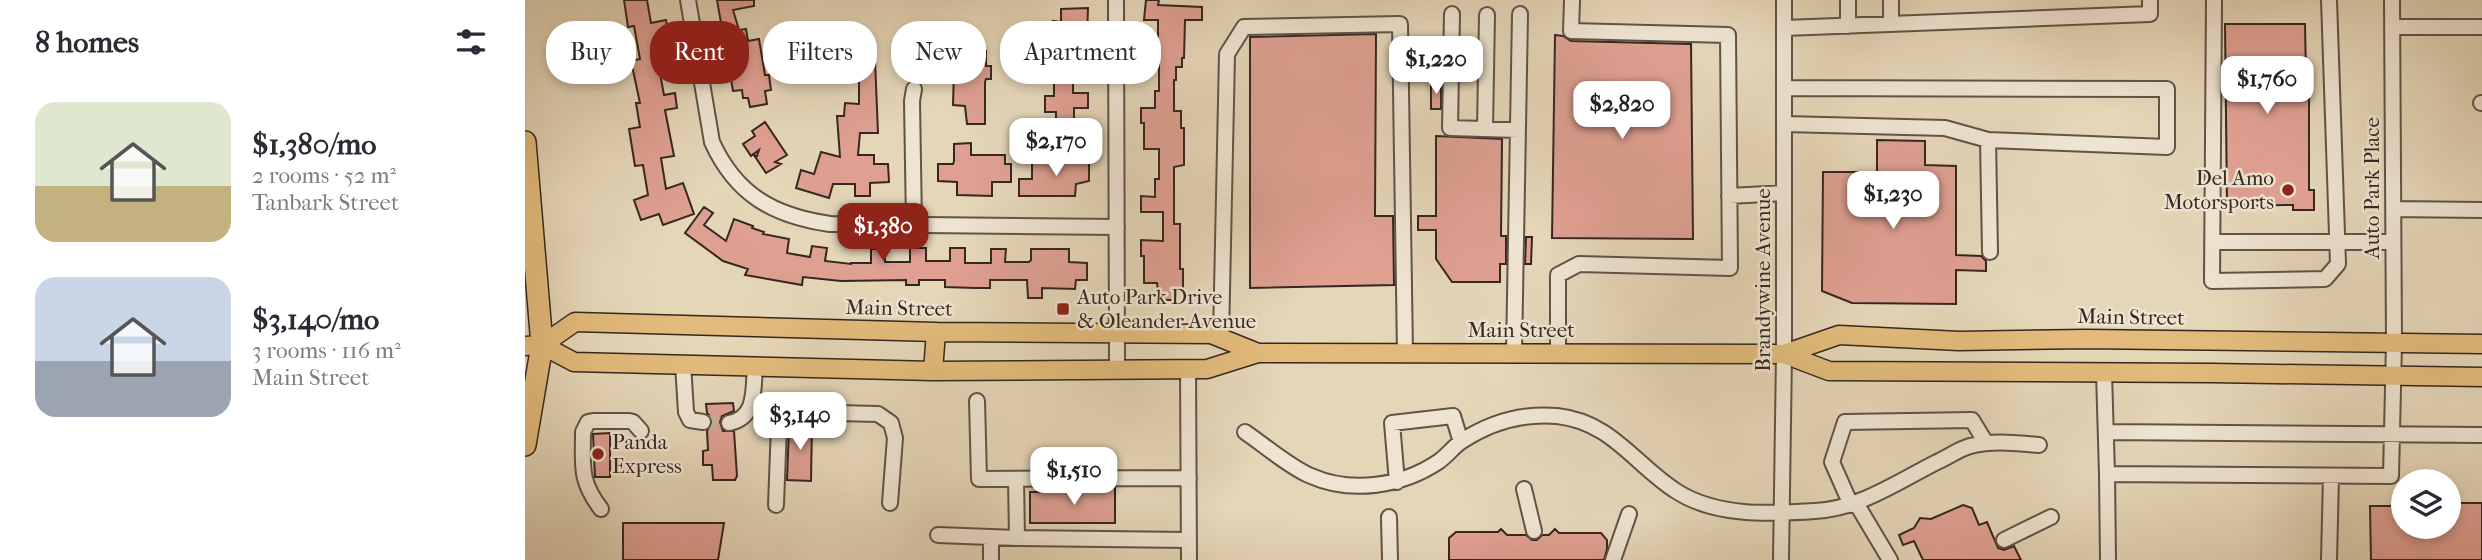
<!DOCTYPE html>
<html lang="en">
<head>
<meta charset="utf-8">
<style>
  :root { --surface:#fff; --page:#f2f2f3; --text:#2b2b33; --muted:#7c7c81; --accent:#8f2418 }
  body { margin:0; font-family:"IM FELL French Canon",serif; background:var(--page); color:var(--text); height:100vh; display:flex; flex-direction:column; font-size:26px; white-space:nowrap }
  * { box-sizing:border-box; margin:0 }
  p { font-size:23px; color:var(--muted) }
  .icon { flex:none; width:38px; height:38px; fill:none; stroke:currentColor; stroke-width:2; stroke-linecap:round; stroke-linejoin:round }
  .map { position:relative; flex:1; overflow:hidden }
  .side { display:flex; flex-direction:column; background:var(--surface); width:525px }
  .side>* { flex:none }
  .hud { position:absolute; left:21px; top:21px; width:665px; height:63px; display:flex; gap:14px }
  .buttons { position:absolute; left:1866px; top:469px; display:grid; gap:14px }
  .buttons a { display:grid; place-items:center; width:70px; height:70px; border-radius:50%; background:var(--surface); box-shadow:0 4px 10px #0003; font-size:35px }
  .price { position:absolute; translate:-50% -60px; padding:0 16px; border-radius:14px; background:#fff; color:#222; font-size:23px; line-height:46px; filter:drop-shadow(0 2px 4px #0008) }
  .price::after { content:''; position:absolute; left:50%; top:42px; width:21px; height:16px; margin-left:-10px; background:inherit; clip-path:polygon(0 0,100% 0,50% 100%) }
  .price.active { background:var(--accent); color:#fff }
  ul { padding:0; list-style:none }
  li { display:flex; align-items:center; gap:21px; height:175px; padding:0 35px }
  li span { display:grid; place-items:center; flex:none; width:196px; height:140px; border-radius:21px; color:#555 }
  li>.icon { margin-inline-start:auto }
  span .icon { width:84px; height:84px; fill:#fffc; stroke-width:1 }
  li b { font-size:30px }
  h2 { display:flex; justify-content:space-between; align-items:center; height:84px; padding:0 35px; font-size:30px }
  .chip { padding:0 24px; border-radius:28px; background:var(--surface); box-shadow:0 4px 10px #0003; font-size:24px; line-height:63px }
  .chip.active { background:var(--accent); color:#fff }
  main { display:flex; flex:1; min-height:0 }
  .map>svg:first-child { display:block }
</style>
</head>
<body>
<main>
<section class="side">
<h2>8 homes<svg class="icon" aria-label="filters" viewBox="0 0 24 24"><path d="M4 7h16M4 17h16"/><circle cx="9" cy="7" r="2"/><circle cx="15" cy="17" r="2"/></svg></h2>
<ul>
<li><span style="background:linear-gradient(#dfe7d0 60%,#c2b280 0)"><svg class="icon" aria-label="home" viewBox="0 0 24 24"><path d="M3 11l9-7 9 7M6 9v11h12V9"/></svg></span><div><b>$1,380/mo</b><p>2 rooms · 52 m²</p><p>Tanbark Street</p></div></li>
<li><span style="background:linear-gradient(#c9d6e8 60%,#9aa5b1 0)"><svg class="icon" aria-label="home" viewBox="0 0 24 24"><path d="M3 11l9-7 9 7M6 9v11h12V9"/></svg></span><div><b>$3,140/mo</b><p>3 rooms · 116 m²</p><p>Main Street</p></div></li>
</ul>
</section>
<div class="map">
<svg width="1957" height="560" viewBox="0 0 1957 560">
  <rect width="100%" height="100%" fill="#e5d6b8"/>
  <filter id="stains"><feTurbulence type="fractalNoise" baseFrequency=".00286" numOctaves="4"/><feColorMatrix values="0 0 0 0 .2 0 0 0 0 .09 0 0 0 0 .02 0 0 0 .5 -.17"/></filter>
  <radialGradient id="worn" r=".72"><stop offset=".6" stop-color="#630" stop-opacity="0"/><stop offset="1" stop-color="#630" stop-opacity=".3"/></radialGradient>
  <path fill="#dfa092" stroke="#352720" stroke-width="2" d="M99,0H122L126,23L141,20L144,37L149,65L134,68L139,95L150,93L152,108L140,110L149,156L136,158L141,189L158,183L169,214L138,225L134,214L116,220L109,200L123,195L118,165L110,166L104,129L115,127L111,103H115L106,61L115,59L109,26L103,27Z
    M192,0H229V6L208,10L214,30L221,29L223,41L234,39L240,75H244L246,90L240,91L242,104L225,107L223,98H218L217,90L208,91Z
    M621,0H634L633,5L677,7V20H660L659,58H657V67H651V80H649V111H656V128H659V165L649,167V224H655V269H658V292H652V300H634L632,283H619V256H616V240L638,241V212H616V196L630,197V179H634V149H619V123H616V108H630V91H634V63H619V48H633V20H619Z
    M563,8L561,65H556V69H548V93H563V108H549V127L531,126V112H520V96H529V70H521L522,53H528V21L536,22V9Z
    M1700,24H1780L1781,77H1784V190H1789V210H1768V205L1702,206Z
    M851,34L850,216H868L869,285L725,288V37Z
    M1030,35L1038,36L1046,41L1166,44L1168,239L1027,238Z
    M442,51H461V66H466V79H461L460,82V124H442L440,106L428,105L429,70H443Z
    M316,60H350L353,133H335L333,155H349V164H363L364,182L345,183V196H330V184H308L304,198L271,188L276,170L289,174L296,152L315,157L312,116H319L320,103L334,104V79H316Z
    M906,84H916V109H906Z
    M240,122L262,155L250,162L256,164L241,173L229,155L232,156L234,150L226,156L218,144L230,136L227,131Z
    M911,136L977,139L976,236H981V264H975V282H927L911,259V230H893V216H911Z
    M1352,140L1400,141V165L1431,166V255L1456,256L1461,261V271L1431,270V304L1327,303L1297,291L1298,172H1352Z
    M446,143V155H480V164H486V182H467V196L432,195V182L413,181V164H428L429,161V144Z
    M551,156L564,157V181L551,184L550,196H494V179H507V161H551Z
    M179,207L188,213L179,225L201,241L209,219L228,226L227,228L239,232L238,234L264,239L262,253L285,257L287,246L302,248L300,261L326,264V263H346V249H360V262H385V248H401V261H425V248H440V263H466V249H481L480,262H504L506,260V249H544V262L562,263V280H551L550,289L517,288V298H503L502,280H465V288H450L420,287V280H394V285H381V280L316,281L278,277L277,285L220,275L223,269L198,261L160,233Z
    M1001,237H1007L1006,264H1000Z
    M208,403L209,411L197,416L195,422L198,431H209L212,476L210,480H188L187,465H178V451L183,450L182,431L188,423L187,418L182,413L181,404Z
    M270,422H287L286,481L262,480L264,427Z
    M85,433V477H70L68,434Z
    M553,488H590V523H505V492H553Z
    M1923,503H1957V560H1846L1845,506H1878V527H1923Z
    M1438,505L1447,508L1454,525L1462,522L1473,548L1479,550L1489,546L1496,560H1398L1389,541L1378,545L1374,535L1389,528L1395,518L1406,519Z
    M98,523H199L193,560H98Z
    M976,529L982,535H1001L1007,540H1012L1017,535H1024L1030,529L1034,533H1076L1082,540V549L1079,560H924V538L931,532H973Z"/>
  <g fill="none" stroke-linecap="round" stroke-linejoin="round">
    <path stroke="#c2b39a" stroke-width="14" stroke-dasharray="14 7" stroke-linecap="butt" d="M178,422L204,423"/>
    <defs>
      <path id="minor" d="M163,0L187,142C211,195 249,216 305,224L592,227
        M591,0L592,369
        M1366,0V24
        M1689,0L1687,281L1800,279L1813,264L1804,0
        M927,14L925,128L993,130
        M1323,26V0
        M1867,27H1957
        M1259,28L1625,14V0
        M1259,88L1642,89V147L1463,140L1420,128L1259,124
        M1956,103H1957
        M960,129L962,15
        M1463,140L1465,252
        M1204,196L1259,193
        M1868,209L1957,210
        M389,224L387,101L389,89
        M1687,242H1868
        M696,338L702,54L719,27L875,24L880,353
        M989,353L995,14
        M1033,353V275L1054,264L1205,268L1203,35L1046,31L1047,0
        M158,364L161,412L165,420L178,422
        M663,369L664,560
        M1579,373L1582,474L1866,476L1869,343L1867,0
        M452,401L454,479L664,478
        M204,423C232,418 228,389 230,366
        M720,432C739,445 766,468 786,476C827,494 877,486 913,462C922,456 928,447 937,441C966,422 997,413 1032,416C1087,422 1109,464 1151,491C1191,517 1245,514 1290,511C1334,509 1374,481 1412,462C1423,457 1434,449 1445,446C1469,440 1490,443 1514,445
        M1582,432L1957,435
        M1582,474L1583,560
        M872,482L867,423L928,416L936,442
        M999,489L1009,531
        M1331,503L1365,560
        M251,505L254,425L257,417L268,412L353,414L366,423L370,438L365,503
        M1326,505L1307,462L1320,422L1447,420L1461,443
        M76,509C54,480 58,466 58,432L63,422L68,421H104L108,422L116,431
        M864,517L865,560
        M413,535L492,538L491,479
        M492,538L664,540
        M1479,540L1526,517
        M466,560V538
        M1088,560L1104,514
        M1256,560L1259,354V0
        M1804,560L1806,476"/>
      <path id="major" d="M17,345L50,322L411,332L686,334L733,353
        M0,346L17,345L49,362L408,371L682,369L733,353L1259,354L1314,335L1434,341L1561,339L1957,344
        M1259,354L1304,371L1687,373L1957,377
        M408,371L411,332"/>
      <path id="highway" d="M0,142L17,345L0,445"/>
    </defs>
    <use href="#minor" stroke="#615346" stroke-width="18"/>
    <use href="#major" stroke="#352720" stroke-width="21"/>
    <use href="#highway" stroke="#352720" stroke-width="24"/>
    <use href="#minor" stroke="#eee4d1" stroke-width="14"/>
    <use href="#major" stroke="#e2bb7c" stroke-width="18"/>
    <use href="#highway" stroke="#e2bb7c" stroke-width="21"/>
  </g>
  <g fill="#8f2418" stroke="#eee4d1" stroke-width="2.5">
    <circle cx="1763" cy="190" r="7"/>
    <rect x="531" y="302" width="14" height="14" rx="3.5"/>
    <circle cx="73" cy="454" r="7"/>
  </g>
  <g text-anchor="middle" stroke-width="5" stroke-linejoin="round" paint-order="stroke">
    <g font-size="21" fill="#352720" stroke="#eee4d1" text-anchor="start">
      <text x="1749" y="185" text-anchor="end">Del Amo<tspan x="1749" dy="24">Motorsports</tspan></text>
      <text x="552" y="304">Auto Park Drive<tspan x="552" dy="24">&amp; Oleander Avenue</tspan></text>
      <text x="87" y="449">Panda<tspan x="87" dy="24">Express</tspan></text>
    </g>
    <g font-size="21" fill="#352720" stroke="#eee4d1">
      <text transform="translate(1847 188) rotate(-90)" y="7">Auto Park Place</text>
      <text transform="translate(1238 280) rotate(-90)" y="7">Brandywine Avenue</text>
      <text transform="translate(374 308) rotate(1)" y="7">Main Street</text>
      <text transform="translate(1606 317) rotate(1)" y="7">Main Street</text>
      <text x="996" y="337">Main Street</text>
    </g>
  </g>
  <rect width="100%" height="100%" filter="url(#stains)"/>
  <rect width="100%" height="100%" fill="url(#worn)"/>
</svg>
<div class="buttons">
<a><svg class="icon" aria-label="layers" viewBox="0 0 24 24"><path d="M12 4l9 5-9 5-9-5zM3 14l9 5 9-5"/></svg></a>
</div>
<b class="price" style="left:911px;top:96px">$1,220</b>
<b class="price" style="left:1742px;top:116px">$1,760</b>
<b class="price" style="left:1097px;top:141px">$2,820</b>
<b class="price" style="left:531px;top:178px">$2,170</b>
<b class="price" style="left:1368px;top:231px">$1,230</b>
<b class="price active" style="left:358px;top:263px">$1,380</b>
<b class="price" style="left:275px;top:452px">$3,140</b>
<b class="price" style="left:549px;top:507px">$1,510</b>
<div class="hud">
<a class="chip">Buy</a>
<a class="chip active">Rent</a>
<a class="chip">Filters</a>
<a class="chip">New</a>
<a class="chip">Apartment</a>
</div>
</div>
</main>
</body>
</html>
